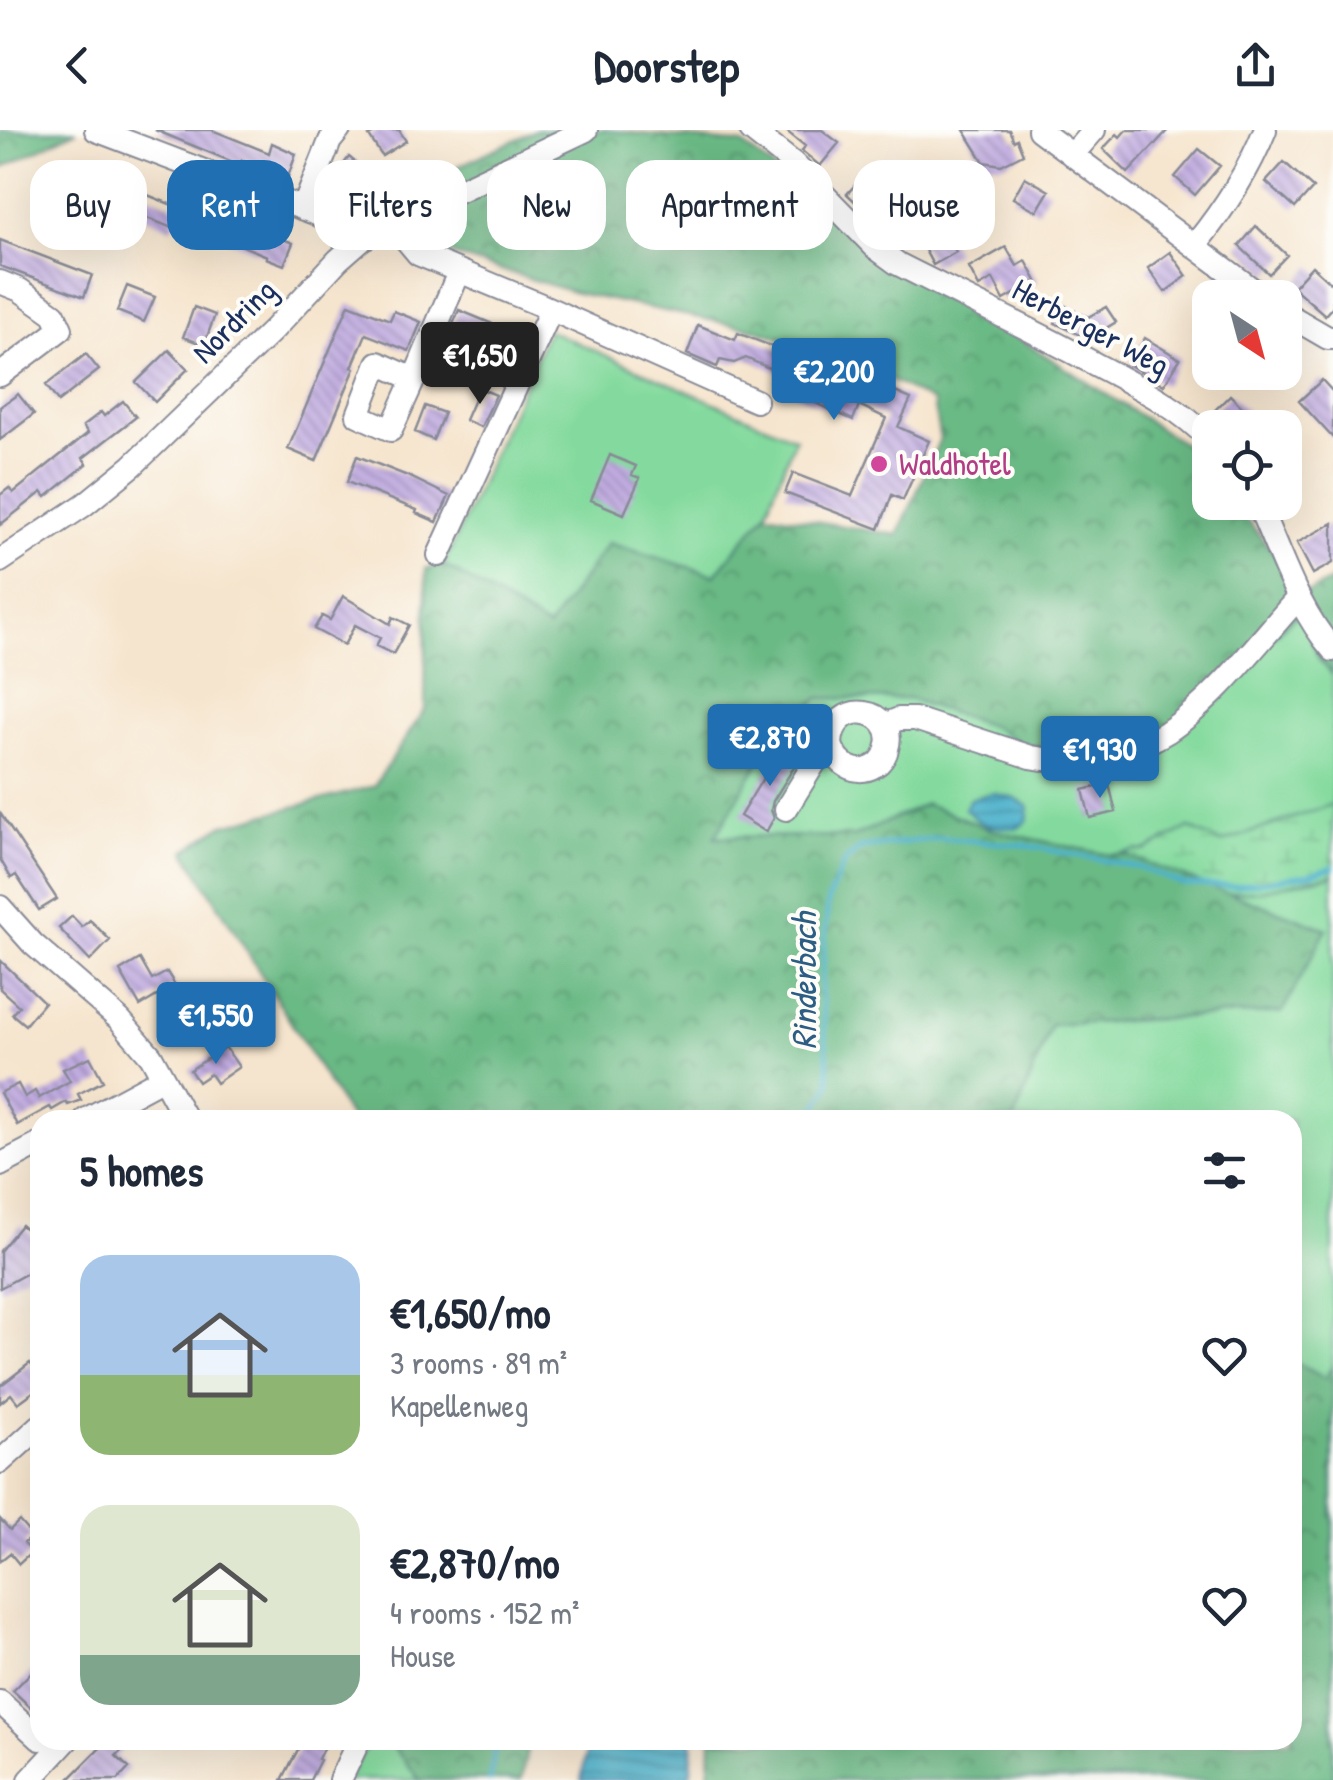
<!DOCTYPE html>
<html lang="en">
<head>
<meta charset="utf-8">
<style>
  :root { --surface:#fff; --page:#f2f2f3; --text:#1f2937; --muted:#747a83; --accent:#1f6fb2 }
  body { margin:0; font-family:"Patrick Hand",sans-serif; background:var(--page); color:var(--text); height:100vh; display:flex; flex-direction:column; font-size:38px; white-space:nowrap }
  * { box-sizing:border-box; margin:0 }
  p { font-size:32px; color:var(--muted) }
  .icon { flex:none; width:55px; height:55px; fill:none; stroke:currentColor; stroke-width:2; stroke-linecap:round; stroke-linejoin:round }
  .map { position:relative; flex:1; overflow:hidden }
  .drawer { position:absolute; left:30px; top:980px; width:1272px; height:640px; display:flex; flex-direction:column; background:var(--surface); border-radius:30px; box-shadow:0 10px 40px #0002 }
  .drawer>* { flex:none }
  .guide { position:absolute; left:30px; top:30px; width:1275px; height:90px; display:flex; gap:20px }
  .needle { width:65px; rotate:144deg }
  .tools { position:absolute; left:1192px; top:150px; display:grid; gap:20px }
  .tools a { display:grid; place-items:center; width:110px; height:110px; border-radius:20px; background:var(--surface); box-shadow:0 10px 40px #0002; font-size:50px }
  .price { position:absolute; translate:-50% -85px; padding:0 22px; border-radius:10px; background:var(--accent); color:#fff; font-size:32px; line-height:65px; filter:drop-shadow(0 2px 5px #0008) }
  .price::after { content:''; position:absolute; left:50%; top:60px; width:30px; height:22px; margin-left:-15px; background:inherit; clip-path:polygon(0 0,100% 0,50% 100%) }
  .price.current { background:#222; color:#fff }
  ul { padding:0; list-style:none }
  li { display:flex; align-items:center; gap:30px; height:250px; padding:0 50px }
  li span { display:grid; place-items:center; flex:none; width:280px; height:200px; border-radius:30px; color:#555 }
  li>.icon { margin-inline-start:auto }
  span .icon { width:120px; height:120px; fill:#fffc; stroke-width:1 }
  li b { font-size:42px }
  h2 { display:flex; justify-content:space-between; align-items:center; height:120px; padding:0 50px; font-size:42px }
  .tag { padding:0 35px; border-radius:30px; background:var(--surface); box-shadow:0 10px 40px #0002; font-size:35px; line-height:90px }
  .tag.current { background:var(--accent); color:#fff }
  header { display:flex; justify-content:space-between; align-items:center; height:130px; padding:0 50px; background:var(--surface); font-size:45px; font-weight:700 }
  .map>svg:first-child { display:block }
</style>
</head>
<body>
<header><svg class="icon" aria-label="back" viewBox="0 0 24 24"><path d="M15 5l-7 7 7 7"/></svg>Doorstep<svg class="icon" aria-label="share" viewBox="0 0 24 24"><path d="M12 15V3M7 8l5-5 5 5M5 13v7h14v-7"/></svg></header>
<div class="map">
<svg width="1333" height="1650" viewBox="0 0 1333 1650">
  <defs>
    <pattern id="forest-crowns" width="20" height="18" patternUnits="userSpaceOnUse" patternTransform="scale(2.5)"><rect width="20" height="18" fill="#6bba85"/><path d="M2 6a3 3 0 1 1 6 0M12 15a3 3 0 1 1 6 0" fill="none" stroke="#579870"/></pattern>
    <pattern id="wetland-marsh" width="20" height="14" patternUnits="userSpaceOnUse" patternTransform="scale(2.5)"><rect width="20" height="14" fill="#84da9e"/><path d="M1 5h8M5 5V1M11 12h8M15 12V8" fill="none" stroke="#71bb8a"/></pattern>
    <pattern id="water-rules" width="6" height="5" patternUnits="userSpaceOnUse" patternTransform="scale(2.5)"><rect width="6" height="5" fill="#4db2cc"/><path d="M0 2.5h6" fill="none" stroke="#3f91a9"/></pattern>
    <pattern id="building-back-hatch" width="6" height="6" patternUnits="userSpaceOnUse" patternTransform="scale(2.5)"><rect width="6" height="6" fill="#c1ace0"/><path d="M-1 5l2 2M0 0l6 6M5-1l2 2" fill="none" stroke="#9c8cb9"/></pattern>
  </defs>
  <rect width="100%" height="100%" fill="#fdfcf7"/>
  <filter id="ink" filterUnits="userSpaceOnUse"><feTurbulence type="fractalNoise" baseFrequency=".01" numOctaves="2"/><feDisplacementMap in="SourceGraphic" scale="20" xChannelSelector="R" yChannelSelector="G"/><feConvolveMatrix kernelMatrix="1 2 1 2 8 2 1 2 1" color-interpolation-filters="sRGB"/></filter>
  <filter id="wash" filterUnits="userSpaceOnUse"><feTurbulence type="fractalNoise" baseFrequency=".0048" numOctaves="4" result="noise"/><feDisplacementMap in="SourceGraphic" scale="40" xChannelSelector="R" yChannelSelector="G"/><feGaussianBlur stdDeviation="2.25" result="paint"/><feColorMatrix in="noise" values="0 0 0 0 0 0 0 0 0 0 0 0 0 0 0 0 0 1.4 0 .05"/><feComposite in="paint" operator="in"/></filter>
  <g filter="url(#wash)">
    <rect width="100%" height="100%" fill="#f6e5ce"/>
    <path fill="#84da9e" stroke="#50847e" stroke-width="2.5" d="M548,200L795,308L766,383L715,445L608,414L548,498L444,435Z
      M1300,481L1319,529L1333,545V674L1221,713L1189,698L1145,721C1133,719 1121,725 1108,725L995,701L926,674L855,706L714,707L770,613L819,568L910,569L994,597L1024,617Z
      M1333,745V1236L1325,1248L1293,1232L1292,990H1014L1051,895L1282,882L1326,799L1227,763L1257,761Z
      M371,1610H388L420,1650H346Z"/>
    <path fill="url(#forest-crowns)" stroke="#437472" stroke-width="2.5" d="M0,0H77L0,39Z
      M536,0H605L742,14L867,111L1187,316L1210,344V372L1233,373L1307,463L1333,450V545L1319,529L1300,482L1169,598L1115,621L1024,617L994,597L910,569L819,568L770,613L715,707L855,706L926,674L995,701L1108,725L1123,724L1327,799L1282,882L1051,895L1014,990H351L185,721L221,696L374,656L425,579L426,438L444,435L548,498L608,413L715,445L766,383L898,405L940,309L933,272L859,234L754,199L576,163L434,119L356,84Z
      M1293,1232L1325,1248L1333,1236V1650H707L710,1637L711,1610H1292Z
      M388,1610H529L521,1650H420Z"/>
    <path fill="url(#wetland-marsh)" stroke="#50847e" stroke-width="2.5" d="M1333,674V745L1257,761L1227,763L1123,724L1137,720L1145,721L1189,698L1221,713Z"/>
    <path fill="url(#water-rules)" stroke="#347095" stroke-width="2.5" d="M992,663L1013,668L1029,677L1027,691L1018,698C993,698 983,698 965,679L970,669Z
      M589,1610H693L691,1642L687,1650H581Z"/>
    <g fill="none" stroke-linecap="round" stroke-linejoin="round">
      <path stroke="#4db2cc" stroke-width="5" d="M809,990L830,955L821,860L828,769L845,731L861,718L940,708L1024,715L1138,737L1185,755L1236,756L1310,744L1333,737
        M490,1650L496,1610"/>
    </g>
    <g id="blocks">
      <path fill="url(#building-back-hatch)" d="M155,0H212L269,23L272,13L296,24L288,47L242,30L240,35Z
        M379,0H399L406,11L382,26L369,6Z
        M785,0H822L839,13L820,36L802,21L805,16Z
        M964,0H1009L1014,11L1017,9L1023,24L1001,35L984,32Z
        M1126,0H1168L1128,43L1103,19L1117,4L1120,7Z
        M1199,19L1220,36L1195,65L1175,47Z
        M349,27L367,42L347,66L330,52Z
        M1284,32L1313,58L1295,78L1266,52Z
        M864,45L899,77L881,96L847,64Z
        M1025,47L1049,61L1037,81L1013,68Z
        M87,56L105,63L96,86L76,78Z
        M135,60L180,78L172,98L127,80Z
        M207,78L293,113L284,135L266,128L267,126L199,98Z
        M1256,96L1287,125L1269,144L1239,116Z
        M943,97L956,122L933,135L919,109Z
        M0,110L92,145L84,167L0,136Z
        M1006,117L1017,136L1026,131L1037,151L1004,170L993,149L979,157L969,138Z
        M1170,122L1187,146L1165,162L1148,138Z
        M1312,136L1333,155V176L1325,185L1293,157Z
        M127,156L155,167L144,192L117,181Z
        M349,174L390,190L394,181L421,192L409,221L366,204L352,237L355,238L316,331L288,319Z
        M1064,175L1088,187L1106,177L1116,192L1088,209L1055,193Z
        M194,177L215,185L204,215L183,207Z
        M459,180L519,205L509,228L449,204Z
        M698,195L735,210L738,203L796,226L798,222L869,254L870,251L911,269L898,297L929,311L903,370L892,365L879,399L785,363L793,343L852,366L886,288L859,275L853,290L782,258L787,246L746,228L734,233L720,230L717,237L687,224Z
        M1145,208L1180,229L1164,255L1130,235Z
        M169,220L188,239L155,272L136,252Z
        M86,224L99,240L58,272L46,255Z
        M1322,250L1333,262V308L1299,271Z
        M479,258L496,265L481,297L465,290Z
        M18,264L34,284L0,310V277Z
        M1230,265L1255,290L1248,298H1220L1209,286Z
        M123,271L136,287L83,328L87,334L46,367L42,362L0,395V365L9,358L13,363L88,303L83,296L101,282L104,286Z
        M425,276L444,283L433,310L415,302Z
        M610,325L636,336L632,345L640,348L624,384L591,370Z
        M357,326L410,347L449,366L437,392L416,383L417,380L347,352Z
        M1333,393V433L1313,444L1297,413Z
        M343,466L390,494L393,487L409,495L393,524L376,516L380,508L355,495L344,515L314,499L322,486L330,490Z
        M783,615L801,626L773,671L771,680L774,688L766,702L740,686Z
        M1109,654L1116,682L1090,688L1083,660Z
        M0,683L57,769L39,780L16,745L11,748L0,729Z
        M72,786L82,797L90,790L110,810L90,831L59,798Z
        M140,829L152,850L167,842L175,855L140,876L120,841Z
        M0,830L44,872L25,895L12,884L19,876L0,859Z
        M235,874L237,890L209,894L217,906L179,910L176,886Z
        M225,917L239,937L216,953L210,944L198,952L190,940Z
        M90,927L103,951L78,964L81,970L68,975L66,972L52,980L50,977L17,995L0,963L18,954L25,967L35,961L39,968L70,951L63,939Z
        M21,1095L40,1112V1136L0,1158V1121Z
        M30,1233L40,1246V1257L18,1273L11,1264L0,1273V1256Z
        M0,1389L10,1400L19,1391L32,1406L24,1413L32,1422L19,1434L10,1423L0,1431Z
        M40,1533V1586L13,1561Z
        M108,1610H132L116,1626L129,1638L118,1650H68Z
        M303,1610H327L318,1629L320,1630L310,1650H282Z"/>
    </g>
  </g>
  <g filter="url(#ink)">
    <use href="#blocks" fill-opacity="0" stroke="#888a96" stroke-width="2.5"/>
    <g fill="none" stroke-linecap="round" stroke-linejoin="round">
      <defs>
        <path id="minor" d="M96,0L312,82L356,102L362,109
          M751,0L794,34L876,118L898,134C963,167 1029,198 1093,233C1134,255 1178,276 1210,310
          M1039,0L1264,168
          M1072,25L1094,0
          M303,79L330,11L339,0
          M392,93L418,124L541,175L756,271
          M1195,115C1224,79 1248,43 1265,0
          M0,152L20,160L54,184L61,199L0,245
          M1285,183L1328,208H1333
          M414,249L391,300L358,285L378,233L414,249L459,142
          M1257,372C1280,422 1297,479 1333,520
          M439,425L551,180
          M0,431L84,375L132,336L273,200L338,130L362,109L418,80L586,0
          M884,595L899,589H915L1031,627C1050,631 1066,629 1086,628C1113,625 1143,617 1167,602C1215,570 1259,511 1298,468
          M786,679L820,624L831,615C838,636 859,649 879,633C883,629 886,624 887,619C900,578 832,565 831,615
          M0,777L33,814L120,890L151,926L186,990
          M85,990L163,948
          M0,1035L40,1014
          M0,1332L40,1296
          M0,1572L40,1609
          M30,1650L67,1610
          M340,1650L359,1610"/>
      </defs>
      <use href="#minor" stroke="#888a96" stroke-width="26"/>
      <use href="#minor" stroke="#fff" stroke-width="22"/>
    </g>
  </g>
  <circle fill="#d1479c" stroke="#fdfcf7" stroke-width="4" cx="879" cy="334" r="10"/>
  <g text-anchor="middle" stroke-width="8" stroke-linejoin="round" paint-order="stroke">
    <g font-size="32" fill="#1b2f5e" stroke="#fdfcf7">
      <text transform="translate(234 191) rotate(-45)" y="11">Nordring</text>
      <text transform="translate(1091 197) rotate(28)" y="11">Herberger Weg</text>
    </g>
    <g font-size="32" fill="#b23c85" stroke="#fdfcf7" text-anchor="start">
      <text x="899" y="345">Waldhotel</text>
    </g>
    <g font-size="35" font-style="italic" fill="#2c5d84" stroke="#fdfcf7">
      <text transform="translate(804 851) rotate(-90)" y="12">Rinderbach</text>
    </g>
  </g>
</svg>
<div class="tools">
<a><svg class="needle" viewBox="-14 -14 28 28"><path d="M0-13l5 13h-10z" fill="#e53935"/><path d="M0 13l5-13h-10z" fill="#747a83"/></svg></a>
<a><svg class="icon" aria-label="locate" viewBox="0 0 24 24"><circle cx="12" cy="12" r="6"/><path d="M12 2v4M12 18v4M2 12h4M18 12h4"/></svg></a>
</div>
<b class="price current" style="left:480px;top:277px">€1,650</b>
<b class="price" style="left:834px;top:293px">€2,200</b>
<b class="price" style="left:770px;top:659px">€2,870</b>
<b class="price" style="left:1100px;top:671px">€1,930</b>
<b class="price" style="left:216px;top:937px">€1,550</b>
<div class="guide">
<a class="tag">Buy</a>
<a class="tag current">Rent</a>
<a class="tag">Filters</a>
<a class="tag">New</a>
<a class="tag">Apartment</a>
<a class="tag">House</a>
</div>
<section class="drawer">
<h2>5 homes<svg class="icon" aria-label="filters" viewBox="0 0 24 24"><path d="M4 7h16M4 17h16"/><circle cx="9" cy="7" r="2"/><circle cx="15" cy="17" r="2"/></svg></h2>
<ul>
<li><span style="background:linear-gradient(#a9c7e8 60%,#8fb573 0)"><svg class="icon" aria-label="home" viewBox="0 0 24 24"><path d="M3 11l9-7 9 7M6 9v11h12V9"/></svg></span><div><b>€1,650/mo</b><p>3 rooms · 89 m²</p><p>Kapellenweg</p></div><svg class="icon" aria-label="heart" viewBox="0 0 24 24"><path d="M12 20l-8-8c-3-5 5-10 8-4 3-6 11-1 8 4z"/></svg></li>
<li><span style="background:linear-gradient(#dfe7d0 75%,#7fa58c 0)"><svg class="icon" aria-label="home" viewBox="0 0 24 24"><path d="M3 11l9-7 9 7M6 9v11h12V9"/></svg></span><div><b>€2,870/mo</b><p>4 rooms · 152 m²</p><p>House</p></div><svg class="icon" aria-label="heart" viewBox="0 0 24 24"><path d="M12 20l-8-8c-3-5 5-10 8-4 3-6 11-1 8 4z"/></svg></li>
</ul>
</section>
</div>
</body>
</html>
